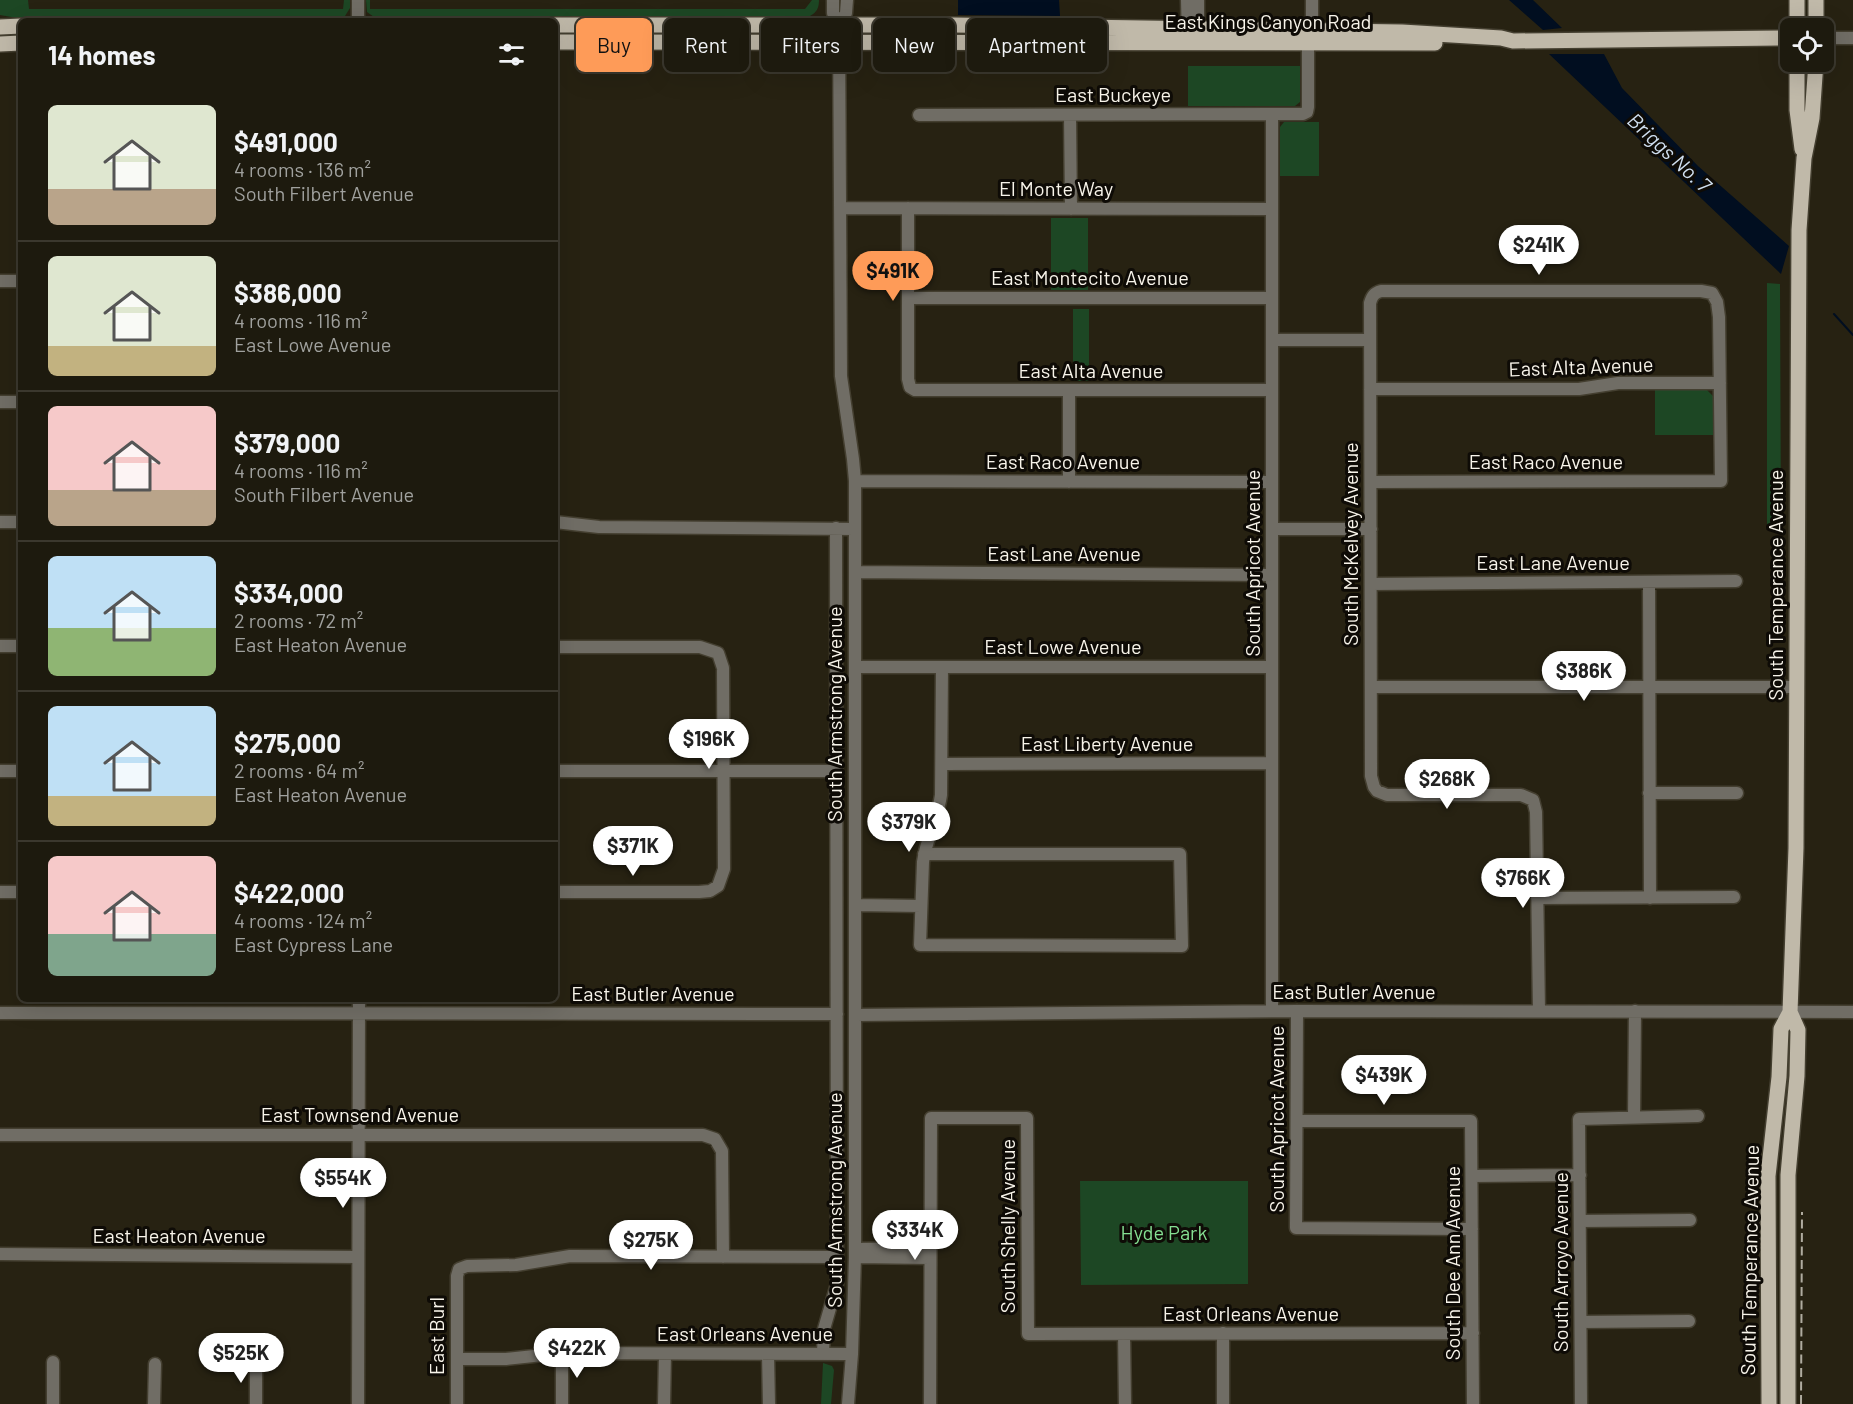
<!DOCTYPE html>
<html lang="en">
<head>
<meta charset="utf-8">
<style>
  :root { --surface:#1d1a0e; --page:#2a271c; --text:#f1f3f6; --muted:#a0a19e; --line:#3b382e; --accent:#fe9b58 }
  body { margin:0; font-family:Barlow,sans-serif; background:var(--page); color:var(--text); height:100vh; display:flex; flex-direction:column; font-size:22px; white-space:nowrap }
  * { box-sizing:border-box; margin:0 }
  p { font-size:20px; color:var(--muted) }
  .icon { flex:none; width:33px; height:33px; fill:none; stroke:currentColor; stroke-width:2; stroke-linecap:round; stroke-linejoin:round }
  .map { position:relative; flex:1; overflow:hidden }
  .sheet { position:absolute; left:18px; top:18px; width:540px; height:984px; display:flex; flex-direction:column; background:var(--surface); border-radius:9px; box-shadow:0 6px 24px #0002,0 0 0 2px var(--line) }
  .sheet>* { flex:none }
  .top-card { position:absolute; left:576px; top:18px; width:570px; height:54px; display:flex; gap:12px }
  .buttons { position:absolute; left:1780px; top:18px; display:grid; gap:12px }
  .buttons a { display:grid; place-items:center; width:54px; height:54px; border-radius:9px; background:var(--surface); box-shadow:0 6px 24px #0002,0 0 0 2px var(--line); font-size:30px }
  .price { position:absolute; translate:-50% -51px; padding:0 14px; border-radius:21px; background:#fff; color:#222; font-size:20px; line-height:39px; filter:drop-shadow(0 2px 3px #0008) }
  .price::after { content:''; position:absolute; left:50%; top:36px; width:18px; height:14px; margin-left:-9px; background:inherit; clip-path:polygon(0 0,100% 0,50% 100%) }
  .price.active { background:var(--accent); color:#111 }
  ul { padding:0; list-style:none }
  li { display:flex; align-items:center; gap:18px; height:150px; padding:0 30px }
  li+li { border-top:2px solid var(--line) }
  li span { display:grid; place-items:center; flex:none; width:168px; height:120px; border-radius:9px; color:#555 }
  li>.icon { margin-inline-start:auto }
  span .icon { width:72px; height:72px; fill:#fffc; stroke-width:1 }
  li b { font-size:26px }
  h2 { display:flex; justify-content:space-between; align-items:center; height:72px; padding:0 30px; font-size:26px }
  .pill { padding:0 21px; border-radius:9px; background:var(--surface); box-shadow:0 6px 24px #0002,0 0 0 2px var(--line); font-size:21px; line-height:54px }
  .pill.active { background:var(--accent); color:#111 }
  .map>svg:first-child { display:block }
</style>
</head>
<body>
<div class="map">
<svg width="1853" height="1404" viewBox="0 0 1853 1404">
  <rect width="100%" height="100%" fill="#272212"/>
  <path fill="#1d4724" d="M0,0H28L29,9H343L344,0H350V8L345,16L339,17L17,18L0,15Z
    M366,0H370V9H805L812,0H819C819,8 817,12 810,16L374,17L367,12Z
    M1188,66H1300V102L1295,106H1188Z
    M1284,122H1319V176H1280V127Z
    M1051,218H1088V290H1051Z
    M1767,283L1780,284L1781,526H1767Z
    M1073,309H1089V381H1073Z
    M1655,390H1707L1714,397V435H1655Z
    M1080,1181H1248V1284L1081,1285Z
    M823,1363L832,1366L834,1370L831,1404H821Z"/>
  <path fill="#010e20" d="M958,0H1059L1060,16L958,15Z
    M1509,0H1533L1562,28L1543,30Z
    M1549,54H1604L1622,88L1698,166L1789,246L1781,274Z"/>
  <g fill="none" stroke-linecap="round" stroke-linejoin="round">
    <path stroke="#010e20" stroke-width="2" d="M1834,314L1853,335"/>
    <defs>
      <path id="minor" d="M358,0V21
        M833,0V13L839,26L841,376L853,459L855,481V1257L852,1354L848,1404
        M1187,0L1188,38
        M1198,0V38
        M839,26L846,13L847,0
        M1312,32V0
        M1824,38H1853
        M919,115L1303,114L1307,112L1308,107V43
        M1070,115L1071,209
        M1272,115V1011
        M840,208L1272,209
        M908,208V379L910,387L915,390H1272
        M0,281H21
        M908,298H1272
        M1272,340H1370
        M1370,389H1579L1618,383H1720
        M1069,391V482
        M0,402H21
        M855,481L1272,482
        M1371,482L1721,481L1719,317L1717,302L1712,293L1701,291H1381C1374,293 1372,296 1370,303L1371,776L1374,787L1377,791L1387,795H1521L1533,800L1536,812L1539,1011
        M0,522H21
        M555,522L599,527L855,529
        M1272,529H1371
        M855,572L1272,575
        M1649,582L1650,898
        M1371,584L1736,581
        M0,646H21
        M555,647H700L718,653L723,668L724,869L718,886L710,891L699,892H555
        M855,667H1272
        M1371,687H1797
        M942,764L1272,763
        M0,771H21
        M555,771H836
        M1649,793H1737
        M924,854H1180L1182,946L920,945L923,862C926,839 938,818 941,795L942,667
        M0,892H21
        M1537,898L1734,897
        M855,905L921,906
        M1297,1011L1296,1228L1472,1229
        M0,1013L837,1014
        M855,1015L1297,1011L1853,1012
        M1634,1118L1635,1011
        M1297,1121H1471L1473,1404
        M0,1135H703L715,1139L722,1151L723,1257
        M1472,1176L1580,1175
        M1580,1221L1690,1220
        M855,1249L930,1248
        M0,1254L357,1257
        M856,1257L930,1258
        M1581,1322L1689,1321
        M1223,1333V1404
        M1124,1334L1125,1404
        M768,1354L769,1404
        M823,1354L824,1329L837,1284L836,528
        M457,1359H506L562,1353L852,1354
        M53,1404V1362
        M154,1404L155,1364
        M256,1404V1365
        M358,1404L359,999
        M457,1404V1276L459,1269L467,1266L516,1265L570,1256L837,1257
        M562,1404V1353
        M664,1404L665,1354
        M930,1404L931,1118H1027L1028,1334L1473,1333
        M1581,1404L1579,1119L1698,1116"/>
      <path id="major" d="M1797,0V28
        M1816,0V28
        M555,25H954L1402,32L1501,38L1513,41L1791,38
        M0,27L21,26
        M555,42L1435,43
        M0,44L21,43
        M1797,62V110L1802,149
        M1769,1404L1768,1176L1779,1077L1781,1029L1790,1012L1796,848L1799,230L1804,158L1812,118L1816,62
        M1788,1404V1175L1797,1076L1798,1030L1790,1012"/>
    </defs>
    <use href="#minor" stroke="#443f30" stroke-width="15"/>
    <use href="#major" stroke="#443f30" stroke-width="18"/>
    <use href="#minor" stroke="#706d65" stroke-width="12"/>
    <use href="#major" stroke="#c0b9a9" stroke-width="15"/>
    <path stroke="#b0aca0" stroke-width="2" stroke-dasharray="9 4.5" stroke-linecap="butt" d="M1801,1404L1802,1212"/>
  </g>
  <g text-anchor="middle" stroke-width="6" stroke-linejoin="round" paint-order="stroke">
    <g font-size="20" fill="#f8f4ea" stroke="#0e0b06">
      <text x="1268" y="29">East Kings Canyon Road</text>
      <text x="1113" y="102">East Buckeye</text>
      <text x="1056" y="196">El Monte Way</text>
      <text x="1090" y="285">East Montecito Avenue</text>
      <text transform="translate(1581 367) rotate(-2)" y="7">East Alta Avenue</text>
      <text x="1091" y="378">East Alta Avenue</text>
      <text x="1063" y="469">East Raco Avenue</text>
      <text x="1546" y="469">East Raco Avenue</text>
      <text transform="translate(1351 544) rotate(-90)" y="7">South McKelvey Avenue</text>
      <text x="1064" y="561">East Lane Avenue</text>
      <text transform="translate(1253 563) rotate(-90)" y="7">South Apricot Avenue</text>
      <text x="1553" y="570">East Lane Avenue</text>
      <text transform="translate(1776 585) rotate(-90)" y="7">South Temperance Avenue</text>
      <text x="1063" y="654">East Lowe Avenue</text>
      <text transform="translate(835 714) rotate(-90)" y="7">South Armstrong Avenue</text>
      <text x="1107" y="751">East Liberty Avenue</text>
      <text x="1354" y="999">East Butler Avenue</text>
      <text x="653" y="1001">East Butler Avenue</text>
      <text x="360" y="1122">East Townsend Avenue</text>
      <text transform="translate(1277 1119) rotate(-90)" y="7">South Apricot Avenue</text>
      <text transform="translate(835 1200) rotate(-90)" y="7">South Armstrong Avenue</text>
      <text transform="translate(1008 1226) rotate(-90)" y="7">South Shelly Avenue</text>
      <text x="179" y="1243">East Heaton Avenue</text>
      <text transform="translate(1750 1260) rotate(-89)" y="7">South Temperance Avenue</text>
      <text transform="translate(1561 1262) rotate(-90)" y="7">South Arroyo Avenue</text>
      <text transform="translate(1453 1263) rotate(-90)" y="7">South Dee Ann Avenue</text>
      <text x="1251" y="1321">East Orleans Avenue</text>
      <text x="745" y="1341">East Orleans Avenue</text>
      <text transform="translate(437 1336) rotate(-90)" y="7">East Burl</text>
    </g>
    <g font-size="20" fill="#85e092" stroke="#0e0b06">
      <text x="1164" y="1240">Hyde Park</text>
    </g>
    <g font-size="21" font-style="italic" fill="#cfdeef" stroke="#0e0b06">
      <text transform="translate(1669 153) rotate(43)" y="7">Briggs No. 7</text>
    </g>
  </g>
</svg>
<div class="buttons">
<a><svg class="icon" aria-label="locate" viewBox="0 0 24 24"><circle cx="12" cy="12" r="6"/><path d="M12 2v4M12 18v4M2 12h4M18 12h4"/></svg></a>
</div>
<b class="price" style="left:1539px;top:276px">$241K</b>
<b class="price active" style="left:893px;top:302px">$491K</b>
<b class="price" style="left:1584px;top:702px">$386K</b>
<b class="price" style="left:709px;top:770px">$196K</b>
<b class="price" style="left:1447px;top:810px">$268K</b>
<b class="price" style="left:909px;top:853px">$379K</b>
<b class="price" style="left:633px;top:877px">$371K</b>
<b class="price" style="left:1523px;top:909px">$766K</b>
<b class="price" style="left:1384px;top:1106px">$439K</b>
<b class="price" style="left:343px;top:1209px">$554K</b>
<b class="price" style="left:915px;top:1261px">$334K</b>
<b class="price" style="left:651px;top:1271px">$275K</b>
<b class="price" style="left:577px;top:1379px">$422K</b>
<b class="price" style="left:241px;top:1384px">$525K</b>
<div class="top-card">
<a class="pill active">Buy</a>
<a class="pill">Rent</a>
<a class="pill">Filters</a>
<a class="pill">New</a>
<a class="pill">Apartment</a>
</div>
<section class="sheet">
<h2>14 homes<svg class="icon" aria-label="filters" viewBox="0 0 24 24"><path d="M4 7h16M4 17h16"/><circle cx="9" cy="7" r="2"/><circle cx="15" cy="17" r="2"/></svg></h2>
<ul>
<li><span style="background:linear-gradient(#dfe7d0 70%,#b9a48a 0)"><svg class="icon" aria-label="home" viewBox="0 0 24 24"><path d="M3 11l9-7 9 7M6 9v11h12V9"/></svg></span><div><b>$491,000</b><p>4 rooms · 136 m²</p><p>South Filbert Avenue</p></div></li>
<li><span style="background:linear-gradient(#dfe7d0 75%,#c2b280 0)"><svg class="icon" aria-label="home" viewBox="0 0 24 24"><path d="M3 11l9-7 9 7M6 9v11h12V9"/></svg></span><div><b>$386,000</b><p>4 rooms · 116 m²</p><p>East Lowe Avenue</p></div></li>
<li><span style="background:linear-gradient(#f6c9c9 70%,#b9a48a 0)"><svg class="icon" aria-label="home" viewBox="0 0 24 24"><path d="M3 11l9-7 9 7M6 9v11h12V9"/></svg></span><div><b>$379,000</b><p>4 rooms · 116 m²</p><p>South Filbert Avenue</p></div></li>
<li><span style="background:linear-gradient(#bfe0f5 60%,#8fb573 0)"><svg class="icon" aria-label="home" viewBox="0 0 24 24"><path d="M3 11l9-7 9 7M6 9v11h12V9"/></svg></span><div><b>$334,000</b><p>2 rooms · 72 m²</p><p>East Heaton Avenue</p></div></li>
<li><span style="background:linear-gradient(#bfe0f5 75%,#c2b280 0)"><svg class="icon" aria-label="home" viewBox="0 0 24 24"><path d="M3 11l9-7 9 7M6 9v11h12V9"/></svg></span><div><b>$275,000</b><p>2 rooms · 64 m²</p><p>East Heaton Avenue</p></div></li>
<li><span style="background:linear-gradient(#f6c9c9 65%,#7fa58c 0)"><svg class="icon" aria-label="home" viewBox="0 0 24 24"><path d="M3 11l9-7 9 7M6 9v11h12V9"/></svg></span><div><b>$422,000</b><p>4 rooms · 124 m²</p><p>East Cypress Lane</p></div></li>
</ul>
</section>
</div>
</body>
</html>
